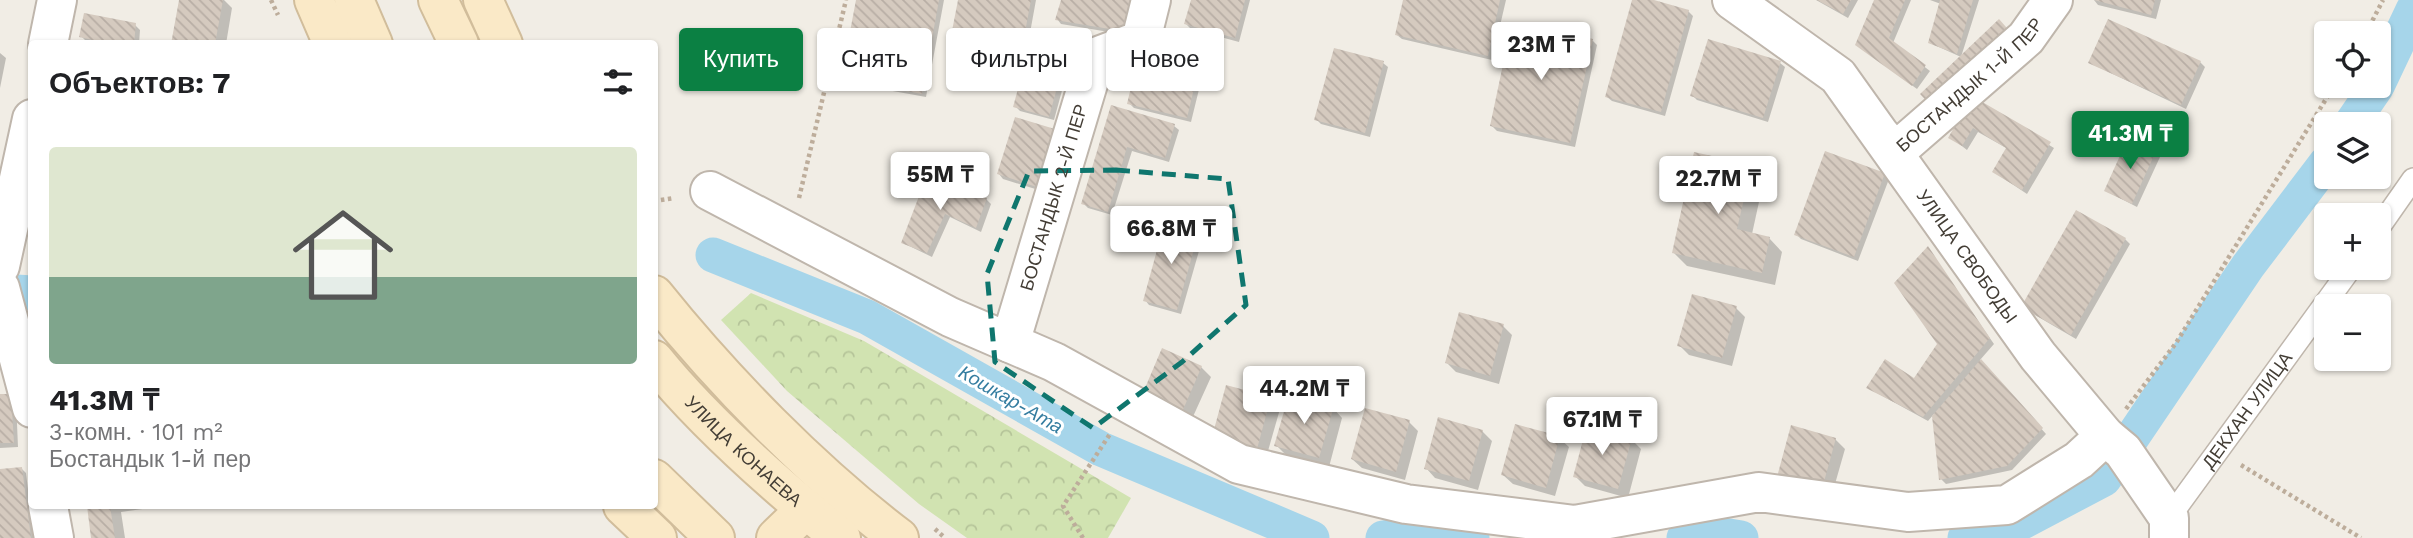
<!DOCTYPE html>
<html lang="ru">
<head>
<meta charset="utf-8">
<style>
  :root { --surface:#fff; --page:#f6f6f6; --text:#202124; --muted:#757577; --line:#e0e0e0; --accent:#0b8043 }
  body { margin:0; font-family:"Work Sans",sans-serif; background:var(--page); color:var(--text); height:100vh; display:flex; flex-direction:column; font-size:26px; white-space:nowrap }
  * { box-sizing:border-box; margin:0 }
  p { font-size:23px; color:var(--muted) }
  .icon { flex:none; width:38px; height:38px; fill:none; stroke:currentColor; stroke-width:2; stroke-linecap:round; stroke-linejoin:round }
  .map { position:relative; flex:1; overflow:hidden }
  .sheet { position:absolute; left:28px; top:40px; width:630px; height:469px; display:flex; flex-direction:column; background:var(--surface); border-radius:7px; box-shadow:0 2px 5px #0004 }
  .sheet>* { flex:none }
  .guide { position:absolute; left:679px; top:28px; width:665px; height:63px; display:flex; gap:14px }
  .tools { position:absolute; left:2314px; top:21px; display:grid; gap:14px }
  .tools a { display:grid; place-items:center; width:77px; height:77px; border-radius:7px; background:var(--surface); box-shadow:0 2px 5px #0004; font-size:35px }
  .price { position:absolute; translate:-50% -60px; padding:0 16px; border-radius:7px; background:#fff; color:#222; font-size:23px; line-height:46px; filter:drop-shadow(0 2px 4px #0008) }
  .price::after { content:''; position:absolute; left:50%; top:42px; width:21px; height:16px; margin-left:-10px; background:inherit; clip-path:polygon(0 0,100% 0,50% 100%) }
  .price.current { background:var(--accent); color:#fff }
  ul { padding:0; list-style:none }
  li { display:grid; align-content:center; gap:14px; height:371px; padding:0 21px }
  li+li { border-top:2px solid var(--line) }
  li span { display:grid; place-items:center; height:217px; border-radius:7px; color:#555 }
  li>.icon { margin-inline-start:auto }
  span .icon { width:126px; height:126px; fill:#fffc; stroke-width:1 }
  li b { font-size:30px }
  h2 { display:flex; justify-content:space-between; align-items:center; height:84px; padding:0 21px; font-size:30px }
  .pill { padding:0 24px; border-radius:7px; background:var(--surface); box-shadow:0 2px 5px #0004; font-size:24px; line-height:63px }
  .pill.current { background:var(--accent); color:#fff }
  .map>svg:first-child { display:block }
</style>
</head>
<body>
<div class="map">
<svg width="2413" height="538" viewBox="0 0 2413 538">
  <defs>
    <pattern id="park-crowns" width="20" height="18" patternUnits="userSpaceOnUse" patternTransform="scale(1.75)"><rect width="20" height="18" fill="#d1e3b1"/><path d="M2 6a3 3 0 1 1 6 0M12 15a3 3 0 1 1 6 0" fill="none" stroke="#b5c499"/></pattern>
    <pattern id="building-back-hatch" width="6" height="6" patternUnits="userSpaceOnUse" patternTransform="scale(1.75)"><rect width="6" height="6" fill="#d5cabf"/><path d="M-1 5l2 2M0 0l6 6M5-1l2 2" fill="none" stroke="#b8aea5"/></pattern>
  </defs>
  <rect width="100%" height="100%" fill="#f1ede5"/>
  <path fill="url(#park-crowns)" d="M751,293L864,341L1131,498L1108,538H967L919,504L787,391L721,320Z"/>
  <path fill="#0003" d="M181,0H224L232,8L226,44H173Z
    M858,0H944L926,97L848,83L843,78Z
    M959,0H1036L1026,55L1065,57L1070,61L1054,120L1020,111L1015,106L1023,79L953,66L948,61Z
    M1063,0L1133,36L1061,24L1057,19Z
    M1192,0H1250L1239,42L1191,29L1186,24Z
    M1405,0H1506L1492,60L1402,39L1397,35Z
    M1634,0H1648L1688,11L1693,16L1665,116L1612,101L1607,97Z
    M1816,0H1858L1848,18Z
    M1876,0H1911L1893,43L1930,71L1917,89L1862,49Z
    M1930,0H1979L1961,57L1930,43L1941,4Z
    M2094,0H2161L2156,19L2098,5Z
    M135,25L140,30L139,44H98L86,41L81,36Z
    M1592,40L1597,45L1575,147L1497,131L1492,126Z
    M0,53L6,58L0,88Z
    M2200,62L2205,67L2186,109L2090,63Z
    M1383,63L1388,67L1370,137L1321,124L1316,119Z
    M1780,63L1785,67L1768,122L1697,100L1692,95Z
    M1198,68L1203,73L1191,122L1134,108L1129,103Z
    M1973,98L2054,148L2027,194L1994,172L2008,149L1978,132L1967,150L1950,137Z
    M1112,107L1174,126L1179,130L1169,162L1132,151L1112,215L1088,208L1083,203Z
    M1016,119L1045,192L1003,179L999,174Z
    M2129,140L2160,157L2137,207L2106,191Z
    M1751,166L1764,179L1752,234L1769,238L1782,252L1775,285L1687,266L1674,253Z
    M1884,175L1889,179L1858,261L1801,239L1796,234Z
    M927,180L986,199L991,204L981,232L950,217L932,257L903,243Z
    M1198,233L1203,237L1181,314L1149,305L1145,300Z
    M2125,239L2130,244L2076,339L2028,311Z
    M1928,249L1994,344L1980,360L2046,434L2012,470L1946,484L1941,479L1934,414L1928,421L1868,388L1914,381L1939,344Z
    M1736,308L1745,317L1732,366L1689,355L1679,345Z
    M1503,326L1512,335L1499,384L1456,372L1447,363Z
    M1201,367L1211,377L1191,421L1153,404Z
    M0,396L16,400L18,447L0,448Z
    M1270,399L1280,409L1266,458L1223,446Z
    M1333,408L1342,418L1329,467L1286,455L1276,445Z
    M1409,422L1418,431L1405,480L1362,468L1352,459Z
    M1482,431L1492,441L1478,490L1435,478L1426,468Z
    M1559,438L1569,447L1555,496L1513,484L1503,475Z
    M1631,439L1641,449L1628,498L1585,486L1575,476Z
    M1835,439L1845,449L1831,498L1788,486Z
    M21,468L26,473L34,538H0V471Z
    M88,506H164L121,512L125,538H93Z"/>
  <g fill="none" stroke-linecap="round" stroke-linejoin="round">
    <path stroke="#a6d5ea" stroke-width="35" d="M2378,84L2413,10
      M2351,124L2377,86
      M713,255L867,317L1101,449L1312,538
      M0,291L32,293
      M1383,538L1436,530L1472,538
      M1684,538L1711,533L1741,538
      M1965,538L2011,528L2104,479L2248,266L2326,163"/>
  </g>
  <path fill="url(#building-back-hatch)" d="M179,0H223L215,44H171Z
    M856,0H939L922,94L841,79Z
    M958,0H1031L1017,75L946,62Z
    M1061,0H1136L1128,32L1055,20Z
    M1191,0H1245L1235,38L1184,24Z
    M1403,0H1500L1488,56L1395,35Z
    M1632,0H1654L1689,10L1661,112L1605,97Z
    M1817,0H1851L1843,14Z
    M1874,0H1905L1889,38L1926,65L1912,86L1855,45Z
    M1940,0H1973L1957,54L1928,43Z
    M2094,0H2155L2151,15Z
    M84,13L136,23L134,44H111L79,37Z
    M1999,19L2013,35L1934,109L1920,94Z
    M2108,19L2201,61L2181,105L2088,63Z
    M1512,22L1593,39L1570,143L1490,126Z
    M1708,39L1781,61L1763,118L1690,96Z
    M1030,45L1066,55L1049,117L1013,107Z
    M1334,48L1384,61L1365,133L1314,120Z
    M1139,53L1199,67L1187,118L1127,104Z
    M1972,96L2051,142L2022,190L1992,172L2006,148L1973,128L1962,146L1948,138Z
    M1111,105L1175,124L1165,158L1127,147L1108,212L1081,204Z
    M1015,117L1058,130L1040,188L997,174Z
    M2128,138L2156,151L2132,204L2104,191Z
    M1825,151L1885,173L1854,257L1794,235Z
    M1694,152L1752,165L1737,229L1770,237L1762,273L1672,253Z
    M926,178L987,198L976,228L945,214L927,253L901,243Z
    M2076,210L2126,238L2071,335L2021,307Z
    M1165,221L1199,231L1177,310L1143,301Z
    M1928,246L1990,338L1923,417L1866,388L1885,359L1914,378L1937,344L1894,283Z
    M1692,294L1737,306L1722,358L1677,346Z
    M1459,312L1504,324L1490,376L1445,363Z
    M1162,348L1202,366L1182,412L1142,395Z
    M1981,359L2043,428L2007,466L1939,480L1932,416Z
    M1226,385L1271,397L1257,449L1212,437Z
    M0,394H11L14,443H0Z
    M1289,394L1334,406L1319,458L1274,446Z
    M1365,408L1410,420L1396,472L1351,459Z
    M1438,417L1483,430L1469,481L1424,469Z
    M1515,424L1560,436L1546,488L1501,475Z
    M1587,425L1632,438L1618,489L1573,477Z
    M1791,425L1836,438L1822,489L1777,477Z
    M22,467L31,538H0V469Z
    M87,506H110L115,538H91Z"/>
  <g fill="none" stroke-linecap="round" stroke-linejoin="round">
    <defs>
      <g id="lane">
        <path d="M2378,229L2413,179"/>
        <path id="s1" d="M2169,518L2351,268"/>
      </g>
      <g id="street">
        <path id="s2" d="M1732,0L1838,76L2038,356L2105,436L2123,451L2169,518V538"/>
        <path d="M48,44L57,0"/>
        <path id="s3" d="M1883,138L1895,152L2026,38L2053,0"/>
        <path d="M710,191L950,317L1054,362L1239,464L1406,504L1575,525L1759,492L1908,512L2007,505L2079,460L2105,436"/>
        <path d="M0,266L32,119"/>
        <path d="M0,288L32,408"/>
        <path id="s4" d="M1010,343L1096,57L1141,40L1151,0"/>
        <path d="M48,506L54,538"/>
      </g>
      <g id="secondary">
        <path d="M314,0L333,44"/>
        <path d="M354,0L373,44"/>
        <path d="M438,0L459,44"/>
        <path d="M483,0L503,44"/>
        <path d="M654,295C723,381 812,472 899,538"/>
        <path id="s5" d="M654,360C705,423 778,487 841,538"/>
        <path d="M654,479L715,538"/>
        <path d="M623,506L657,538"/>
        <path d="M776,538L806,509"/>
      </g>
    </defs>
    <use href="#lane" stroke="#bfb6ac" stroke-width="24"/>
    <use href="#street" stroke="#bfb6ac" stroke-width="42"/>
    <use href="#secondary" stroke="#d1bd9b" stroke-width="42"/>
    <path stroke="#bdad9b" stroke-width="4.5" stroke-dasharray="3.5 3.5" stroke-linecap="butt" d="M271,0L278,15
      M2366,33L2383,0
      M799,198L846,0
      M654,201L674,198
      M2126,409L2176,343L2334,86
      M2241,465L2361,538
      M935,529L945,538
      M1083,538L1063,506L1110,434"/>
    <use href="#lane" stroke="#fff" stroke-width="21"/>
    <use href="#street" stroke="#fff" stroke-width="38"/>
    <use href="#secondary" stroke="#fae9c7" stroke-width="38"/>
  </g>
  <path fill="none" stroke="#0f766e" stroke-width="5" stroke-dasharray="14 9" stroke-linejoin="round" d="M1116,170L1228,179L1246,305L1182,362L1093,428L995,362L987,274L1029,171Z"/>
  <g text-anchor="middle" stroke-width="6" stroke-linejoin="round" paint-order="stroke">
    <g font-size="18" fill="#433d35" stroke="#fff">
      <text dy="6" stroke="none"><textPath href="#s3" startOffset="119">БОСТАНДЫК 1-Й ПЕР</textPath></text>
      <text dy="6" stroke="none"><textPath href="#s4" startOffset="152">БОСТАНДЫК 2-Й ПЕР</textPath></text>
      <text dy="6" stroke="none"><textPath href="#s2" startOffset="352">УЛИЦА СВОБОДЫ</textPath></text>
      <text dy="6" stroke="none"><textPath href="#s1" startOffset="133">ДЕКХАН УЛИЦА</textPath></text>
      <text dy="6" stroke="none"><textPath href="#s5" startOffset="128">УЛИЦА КОНАЕВА</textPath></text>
    </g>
    <g font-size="19" font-style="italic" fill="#357da0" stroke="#fff">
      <text transform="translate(1011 399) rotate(30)" y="7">Кошкар-Ата</text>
    </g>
  </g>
</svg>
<div class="tools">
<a><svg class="icon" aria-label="locate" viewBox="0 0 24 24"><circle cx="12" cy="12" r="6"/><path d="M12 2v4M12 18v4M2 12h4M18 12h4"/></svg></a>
<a><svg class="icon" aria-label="layers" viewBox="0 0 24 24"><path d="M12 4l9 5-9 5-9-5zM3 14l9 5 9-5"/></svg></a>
<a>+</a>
<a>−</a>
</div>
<b class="price" style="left:1541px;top:82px">23M ₸</b>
<b class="price current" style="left:2130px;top:171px">41.3M ₸</b>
<b class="price" style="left:940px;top:212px">55M ₸</b>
<b class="price" style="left:1718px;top:216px">22.7M ₸</b>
<b class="price" style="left:1171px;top:266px">66.8M ₸</b>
<b class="price" style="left:1304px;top:426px">44.2M ₸</b>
<b class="price" style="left:1602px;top:457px">67.1M ₸</b>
<div class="guide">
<a class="pill current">Купить</a>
<a class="pill">Снять</a>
<a class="pill">Фильтры</a>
<a class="pill">Новое</a>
</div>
<section class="sheet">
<h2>Объектов: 7<svg class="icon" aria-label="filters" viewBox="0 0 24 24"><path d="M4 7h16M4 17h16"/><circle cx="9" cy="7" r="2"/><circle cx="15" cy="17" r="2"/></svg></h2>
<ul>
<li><span style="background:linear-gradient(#dfe7d0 60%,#7fa58c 0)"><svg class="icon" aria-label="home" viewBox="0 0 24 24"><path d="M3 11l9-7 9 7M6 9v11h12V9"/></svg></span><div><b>41.3M ₸</b><p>3-комн. · 101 m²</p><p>Бостандык 1-й пер</p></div></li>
</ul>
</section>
</div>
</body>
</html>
